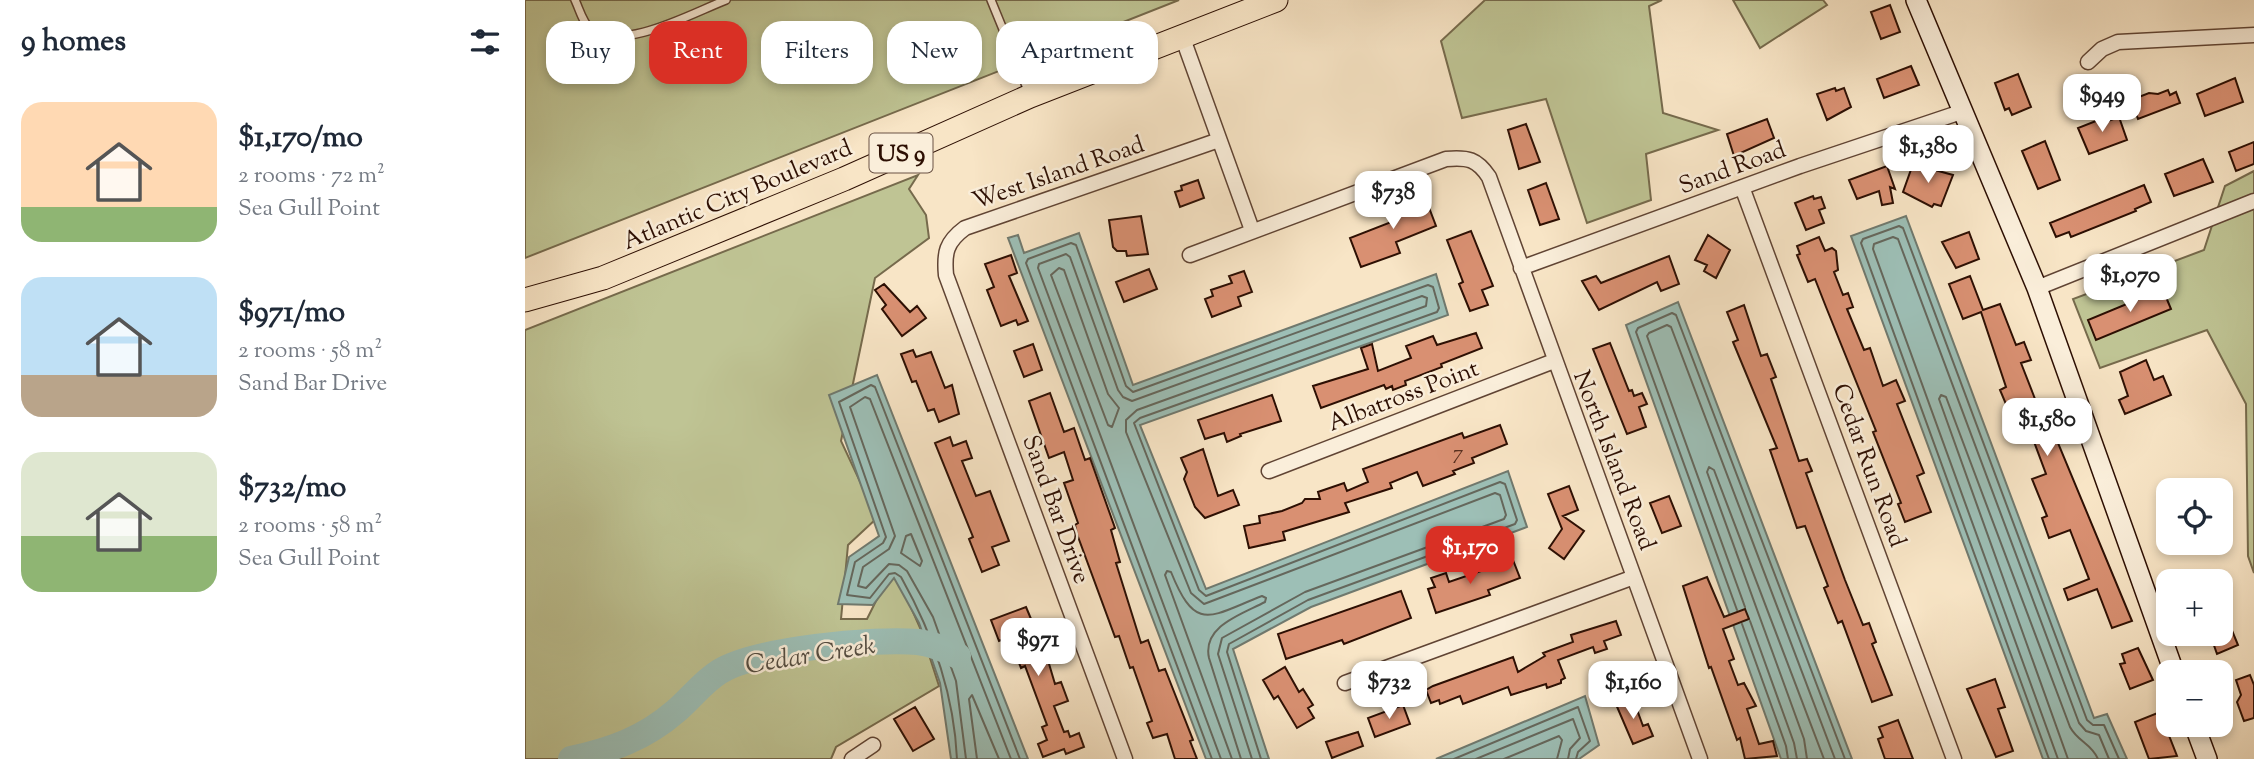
<!DOCTYPE html>
<html lang="en">
<head>
<meta charset="utf-8">
<style>
  :root { --surface:#fff; --page:#f2f2f3; --text:#1f2937; --muted:#747a83; --accent:#d93025 }
  body { margin:0; font-family:"Sorts Mill Goudy",serif; background:var(--page); color:var(--text); height:100vh; display:flex; flex-direction:column; font-size:26px; white-space:nowrap }
  * { box-sizing:border-box; margin:0 }
  p { font-size:23px; color:var(--muted) }
  .icon { flex:none; width:38px; height:38px; fill:none; stroke:currentColor; stroke-width:2; stroke-linecap:round; stroke-linejoin:round }
  .map { position:relative; flex:1; overflow:hidden }
  .panel { display:flex; flex-direction:column; background:var(--surface); width:525px }
  .panel>* { flex:none }
  .hud { position:absolute; left:21px; top:21px; width:665px; height:63px; display:flex; gap:14px }
  .fabs { position:absolute; left:1631px; top:478px; display:grid; gap:14px }
  .fabs a { display:grid; place-items:center; width:77px; height:77px; border-radius:14px; background:var(--surface); box-shadow:0 4px 10px #0003; font-size:35px }
  .price { position:absolute; translate:-50% -60px; padding:0 16px; border-radius:14px; background:#fff; color:#222; font-size:23px; line-height:46px; filter:drop-shadow(0 2px 4px #0008) }
  .price::after { content:''; position:absolute; left:50%; top:42px; width:21px; height:16px; margin-left:-10px; background:inherit; clip-path:polygon(0 0,100% 0,50% 100%) }
  .price.active { background:var(--accent); color:#fff }
  ul { padding:0; list-style:none }
  li { display:flex; align-items:center; gap:21px; height:175px; padding:0 21px }
  li span { display:grid; place-items:center; flex:none; width:196px; height:140px; border-radius:21px; color:#555 }
  li>.icon { margin-inline-start:auto }
  span .icon { width:84px; height:84px; fill:#fffc; stroke-width:1 }
  li b { font-size:30px }
  h2 { display:flex; justify-content:space-between; align-items:center; height:84px; padding:0 21px; font-size:30px }
  .pill { padding:0 24px; border-radius:21px; background:var(--surface); box-shadow:0 4px 10px #0003; font-size:24px; line-height:63px }
  .pill.active { background:var(--accent); color:#fff }
  main { display:flex; flex:1; min-height:0 }
  .map>svg:first-child { display:block }
</style>
</head>
<body>
<main>
<section class="panel">
<h2>9 homes<svg class="icon" aria-label="filters" viewBox="0 0 24 24"><path d="M4 7h16M4 17h16"/><circle cx="9" cy="7" r="2"/><circle cx="15" cy="17" r="2"/></svg></h2>
<ul>
<li><span style="background:linear-gradient(#ffd9b3 75%,#8fb573 0)"><svg class="icon" aria-label="home" viewBox="0 0 24 24"><path d="M3 11l9-7 9 7M6 9v11h12V9"/></svg></span><div><b>$1,170/mo</b><p>2 rooms · 72 m²</p><p>Sea Gull Point</p></div></li>
<li><span style="background:linear-gradient(#bfe0f5 70%,#b9a48a 0)"><svg class="icon" aria-label="home" viewBox="0 0 24 24"><path d="M3 11l9-7 9 7M6 9v11h12V9"/></svg></span><div><b>$971/mo</b><p>2 rooms · 58 m²</p><p>Sand Bar Drive</p></div></li>
<li><span style="background:linear-gradient(#dfe7d0 60%,#8fb573 0)"><svg class="icon" aria-label="home" viewBox="0 0 24 24"><path d="M3 11l9-7 9 7M6 9v11h12V9"/></svg></span><div><b>$732/mo</b><p>2 rooms · 58 m²</p><p>Sea Gull Point</p></div></li>
</ul>
</section>
<div class="map">
<svg width="1729" height="759" viewBox="0 0 1729 759">
  <rect width="100%" height="100%" fill="#f8e5c6"/>
  <filter id="stains"><feTurbulence type="fractalNoise" baseFrequency=".00286" numOctaves="4"/><feColorMatrix values="0 0 0 0 .2 0 0 0 0 .09 0 0 0 0 .02 0 0 0 .5 -.17"/></filter>
  <radialGradient id="worn" r=".72"><stop offset=".6" stop-color="#630" stop-opacity="0"/><stop offset="1" stop-color="#630" stop-opacity=".3"/></radialGradient>
  <path fill="#bfc494" stroke="#766a4c" stroke-width="2" d="M0,0H654L0,258Z
    M960,0H1137L1124,6L1138,113L1193,130L1121,154L1126,200L1062,223L1021,99L937,118L916,41Z
    M1208,0H1298L1302,5L1235,48Z
    M1729,171V573L1723,556L1721,404L1682,330L1575,368L1548,299L1679,250L1700,186Z
    M393,175L384,189L401,215L404,238L350,278L316,441L352,518L323,545L316,619H342L368,567L396,630L414,686L311,747L306,759H0V330Z"/>
  <path fill="#9dbfb6" stroke="#70796e" stroke-width="2" d="M1381,216L1569,718L1582,714L1602,759H1518L1326,236Z
    M554,233L608,385L911,274L923,315L615,425L681,589L983,471L1002,527L786,607L708,649L744,759H681L483,238L493,235L499,253Z
    M1153,302L1327,759H1256L1101,325Z
    M352,375L503,759H426L415,683L394,623L369,578L348,605L313,604L324,557L354,536L304,395Z
    M1060,696L1074,745L1054,759H911Z"/>
  <g fill="none" stroke-linecap="round" stroke-linejoin="round">
    <path stroke="#65675c" stroke-width="2" d="M534,268L539,270L583,394L594,408L587,427L583,425L526,275Z
      M386,534L397,561L395,566L376,553L381,536Z
      M1220,607L1122,336L1124,333L1142,325L1146,327L1310,759
      M1212,610L1111,332L1113,328L1147,313L1151,315L1320,759
      M1225,621L1269,743L1272,759
      M1217,624L1261,746L1263,759
      M432,759C429,693 408,634 376,577L370,573L364,574L345,598L322,595L330,562L358,543L361,537L314,402L346,385L350,387L495,759
      M441,759L431,681L408,617L382,571L374,565L364,564L341,588L333,586L338,567L364,549L370,536L325,407L340,397L345,399L486,759
      M452,759L444,699L447,695L474,759
      M687,759L501,263L503,259L546,243L551,245L601,386L608,392L903,285L908,287L914,308L912,312L615,418L609,423L674,590L681,596L975,482L980,484L992,520L990,524L783,600L704,644L702,652L736,759
      M696,759L513,268L514,264L541,254L545,257L593,390L598,397L607,401L897,296L902,298L901,306L612,410L601,420V432L666,593L679,604L970,493L975,495L981,515L979,519L780,592L697,638L693,654L727,759
      M707,759L640,575L642,571L646,572C671,634 685,616 737,596L741,598L740,602C717,614 677,626 684,658L716,759
      M929,759L1053,707L1065,741L1053,752L1051,759
      M951,759L1048,719L1055,738L1045,749L1043,759
      M979,759L1034,736L1037,740L1032,759
      M1282,759L1279,739L1182,472L1184,467L1189,470L1299,759
      M1524,759L1336,243L1338,239L1374,226L1378,228L1562,720L1568,725H1579L1594,759
      M1533,759L1348,249L1349,244L1368,237L1373,239L1554,723L1561,731L1574,735L1584,759
      M1543,759L1414,399L1416,395L1421,397L1545,727C1553,742 1566,743 1573,759"/>
    <path stroke="#9dbfb6" stroke-width="26" d="M46,759C86,750 119,739 151,711C165,699 178,682 194,672C231,649 349,638 393,642C408,644 420,649 433,656"/>
  </g>
  <path fill="#d99072" stroke="#2d0f03" stroke-width="2" d="M1365,5L1375,32L1356,39L1346,12Z
    M1386,66L1394,85L1359,98L1352,79Z
    M1493,74L1506,107L1487,115L1484,108L1480,110L1470,83Z
    M1710,78L1718,102L1680,116L1672,94Z
    M1310,88L1311,91L1319,88L1326,107L1302,120L1292,94Z
    M1643,90L1645,95L1651,92L1655,103L1613,119L1606,100L1624,93L1633,94Z
    M1581,117L1583,121L1594,117L1602,140L1564,154L1553,128Z
    M1242,119L1249,138L1209,156L1202,134Z
    M1001,124L1015,162L994,169L983,130Z
    M1520,141L1535,180L1513,189L1497,151Z
    M1729,142V164L1711,171L1704,152Z
    M1678,159L1688,182L1649,196L1640,174Z
    M1388,164L1428,175L1416,206L1409,204L1407,207L1378,192Z
    M1362,166L1370,189L1365,187L1368,203L1357,205L1354,191L1332,199L1324,180Z
    M673,180L679,198L655,207L650,192L657,190L656,186Z
    M1021,183L1034,219L1015,225L1003,190Z
    M1619,185L1626,202L1610,209L1611,211L1546,237L1544,232L1531,237L1525,223Z
    M887,192L893,209L903,205L911,226L871,242L875,253L836,267L825,238L869,221L862,201Z
    M1288,196L1289,199L1296,197L1300,208L1294,210L1299,223L1281,230L1270,203Z
    M616,216L623,254L602,256L601,251H592L588,247L584,220Z
    M946,231L968,286L957,290L963,305L945,311L934,284L938,282L922,240Z
    M1444,232L1454,259L1431,268L1417,242Z
    M1183,235L1205,250L1191,278L1179,271L1182,265L1170,260Z
    M1294,237L1300,251L1307,248L1311,251L1313,270L1309,272L1318,295L1323,293L1328,307L1322,309L1339,350L1345,348L1358,386L1371,380L1380,401L1372,404L1399,473L1392,476L1406,512L1380,522L1373,504L1376,503L1348,432L1351,431L1301,307L1290,279L1283,282L1272,255L1275,254L1272,246Z
    M486,255L492,273L484,276L503,321L493,325L491,320L476,326L462,290L469,287L460,264Z
    M1144,256L1154,284L1136,291L1132,282L1074,310L1057,281L1071,276L1076,283Z
    M624,269L632,289L599,302L591,282Z
    M719,271L727,292L713,297L716,306L687,317L680,299L688,296L686,290L707,283L704,276Z
    M1445,276L1458,310L1475,304L1491,345L1499,342L1506,360L1496,363L1512,404L1516,402L1607,621L1587,628L1572,589L1543,600L1539,589L1564,579L1545,530L1524,538L1517,518L1522,516L1507,479L1521,474L1495,404L1483,409L1475,390L1481,387L1456,312L1438,319L1424,284Z
    M359,284L385,312L392,306L401,318L377,336L357,309L361,305L350,290Z
    M1636,285L1646,309L1571,340L1563,320L1626,294L1624,290Z
    M1219,305L1236,356L1242,354L1251,377L1246,379L1274,461L1282,459L1287,471L1281,473L1320,580L1338,625L1344,623L1351,642L1347,644L1367,695L1347,702L1317,621L1313,623L1299,588L1303,586L1280,526L1272,528L1245,450L1252,448L1208,342L1213,340L1202,312Z
    M951,333L957,348L916,364L917,367L880,381L881,385L868,390L867,386L861,389L859,385L796,408L788,386L843,369L836,348L847,344L853,371L886,358L881,346L908,336L912,345Z
    M1085,343L1104,391L1107,390L1109,396L1117,393L1122,404L1114,407L1121,427L1102,434L1068,349Z
    M508,344L517,370L499,377L489,351Z
    M388,350L391,357L406,352L420,388L427,385L434,414L414,422L409,409L403,411L391,381L387,382L376,354Z
    M1621,360L1629,380L1638,376L1646,395L1600,414L1594,400L1603,396L1595,372Z
    M525,393L539,432L549,428L560,460L565,458L590,528L586,530L595,562L591,563L616,643L623,640L634,671L640,669L668,740L665,741L672,759H650L642,734L628,738L622,723L627,721L608,667L605,668L594,636L590,637L552,534L550,525L553,523L539,483L548,480L539,452L524,458L504,401Z
    M747,395L756,421L715,434L716,436L702,442L699,433L680,439L673,420Z
    M975,425L982,444L947,458L949,463L928,471L930,474L898,486L892,472L865,483L867,488L820,503L824,512L758,532L760,540L724,548L719,526L735,523L734,516L757,511L777,503L780,499H795L793,492L819,483L822,491L843,482L838,469L937,433L939,438Z
    M425,437L428,446L441,441L447,458L437,461L451,496L465,491L484,541L467,547L474,565L457,572L444,539L448,537L410,443Z
    M678,449L693,496L708,490L714,505L680,518L670,507L659,479L662,472L656,458Z
    M1044,486L1053,510L1038,516L1059,531L1039,559L1024,548L1037,529L1023,494Z
    M1144,496L1156,526L1137,533L1125,503Z
    M988,560L995,578L963,590L965,595L911,613L903,589L910,587L906,578L921,573L924,582Z
    M1182,577L1199,617L1220,609L1224,619L1198,629L1209,659L1204,661L1213,685L1219,683L1231,706L1222,709L1234,744L1248,741L1252,756L1220,759L1215,738L1212,740L1186,667L1184,668L1158,586Z
    M876,591L886,618L819,644L817,640L761,659L753,634Z
    M1696,604L1713,645L1692,654L1685,634H1696Z
    M501,607L522,657L530,684L536,682L543,701L529,706L539,732L543,731L545,737L554,733L559,747L541,754L539,749L518,757L513,744L522,740L517,727L522,725L500,666L496,668L484,637L474,641L466,620Z
    M1091,621L1096,635L1079,641L1082,649L1070,653L1068,647L1033,660L1040,678L1036,680V683L1022,688L1021,684L986,695L983,687L938,704L935,696L915,704L914,700L906,703L901,690L908,686L988,657L993,672L1020,656L1018,653L1048,642L1046,635Z
    M1613,648L1628,680L1605,689L1595,664L1600,663L1597,654Z
    M760,667L774,692L778,689L788,705L783,708L789,718L772,728L753,696L749,699L738,680Z
    M1725,675L1729,685V718L1719,721L1712,702L1716,695L1711,680Z
    M1470,679L1480,707L1473,709L1488,751L1471,757L1442,689Z
    M1107,696L1118,726L1123,724L1128,736L1108,744L1090,702Z
    M878,705L885,724L850,737L843,718Z
    M390,707L409,739L388,751L369,719Z
    M1635,712L1640,725L1645,724L1648,730L1643,733L1652,756L1624,759L1610,722Z
    M1373,720L1388,759H1360L1353,739L1358,737L1354,727Z
    M833,732L838,746L807,758L801,742Z"/>
  <g fill="none" stroke-linecap="round" stroke-linejoin="round">
    <defs>
      <path id="service" d="M50,0C54,8 58,24 66,29C98,52 167,13 201,0
        M466,0L504,93"/>
      <path id="minor" d="M657,36L727,230
        M1563,62L1577,49L1593,42L1729,35
        M1217,187L1429,759
        M665,255L921,159C943,157 952,159 964,177L1175,759
        M996,268L1275,166L1436,112
        M1512,288L1729,201
        M744,471L1029,361
        M820,683L1109,577
        M327,759L348,745
        M600,759L421,275C419,253 421,242 440,228L694,140"/>
      <path id="secondary" d="M1391,0L1512,288L1649,672
        M1669,724L1682,759"/>
      <path id="trunk" d="M0,300L78,278L319,179L505,96L751,0"/>
    </defs>
    <use href="#service" stroke="#604434" stroke-width="10"/>
    <use href="#minor" stroke="#604434" stroke-width="17"/>
    <use href="#secondary" stroke="#2d0f03" stroke-width="22"/>
    <use href="#trunk" stroke="#2d0f03" stroke-width="25"/>
    <use href="#service" stroke="#faeeda" stroke-width="7"/>
    <use href="#minor" stroke="#faeeda" stroke-width="14"/>
    <use href="#secondary" stroke="#faeeda" stroke-width="19"/>
    <use href="#trunk" stroke="#f8e5c6" stroke-width="23"/>
  </g>
  <g text-anchor="middle" stroke-width="5" stroke-linejoin="round" paint-order="stroke">
    <g font-size="21" fill="#582f1f">
      <text x="933" y="459">7</text>
    </g>
    <rect fill="#faeeda" stroke="#6a5244" stroke-width="2" x="344.5" y="133.5" width="63" height="39" rx="5"/>
    <g font-size="23" font-weight="bold" fill="#2d0f03">
      <text x="376" y="161">US 9</text>
    </g>
    <g font-size="24" fill="#2d0f03" stroke="#faeeda">
      <text transform="translate(1207 167) rotate(-20)" y="8">Sand Road</text>
      <text transform="translate(533 172) rotate(-19)" y="8">West Island Road</text>
      <text transform="translate(212 194) rotate(-23)" y="8">Atlantic City Boulevard</text>
      <text transform="translate(878 395) rotate(-21)" y="8">Albatross Point</text>
      <text transform="translate(1090 460) rotate(69)" y="8">North Island Road</text>
      <text transform="translate(1345 465) rotate(70)" y="8">Cedar Run Road</text>
      <text transform="translate(532 509) rotate(70)" y="8">Sand Bar Drive</text>
    </g>
    <g font-size="26" font-style="italic" fill="#544d42" stroke="#faeeda">
      <text transform="translate(285 654) rotate(-9)" y="9">Cedar Creek</text>
    </g>
  </g>
  <rect width="100%" height="100%" filter="url(#stains)"/>
  <rect width="100%" height="100%" fill="url(#worn)"/>
</svg>
<div class="fabs">
<a><svg class="icon" aria-label="locate" viewBox="0 0 24 24"><circle cx="12" cy="12" r="6"/><path d="M12 2v4M12 18v4M2 12h4M18 12h4"/></svg></a>
<a>+</a>
<a>−</a>
</div>
<b class="price" style="left:1577px;top:134px">$949</b>
<b class="price" style="left:1403px;top:185px">$1,380</b>
<b class="price" style="left:868px;top:231px">$738</b>
<b class="price" style="left:1605px;top:314px">$1,070</b>
<b class="price" style="left:1522px;top:458px">$1,580</b>
<b class="price active" style="left:945px;top:586px">$1,170</b>
<b class="price" style="left:513px;top:678px">$971</b>
<b class="price" style="left:864px;top:721px">$732</b>
<b class="price" style="left:1108px;top:721px">$1,160</b>
<div class="hud">
<a class="pill">Buy</a>
<a class="pill active">Rent</a>
<a class="pill">Filters</a>
<a class="pill">New</a>
<a class="pill">Apartment</a>
</div>
</div>
</main>
</body>
</html>
